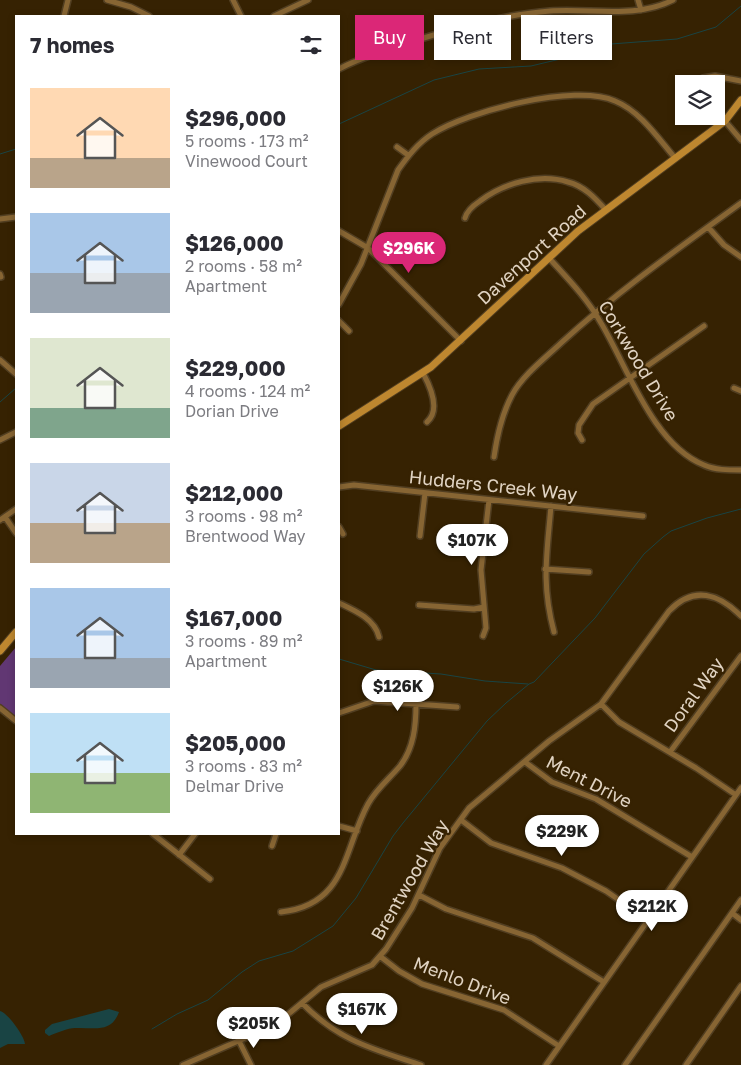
<!DOCTYPE html>
<html lang="en">
<head>
<meta charset="utf-8">
<style>
  :root { --surface:#fff; --page:#f2f2f3; --text:#2b2b33; --muted:#7c7c81; --accent:#db2777 }
  body { margin:0; font-family:"Golos Text",sans-serif; background:var(--page); color:var(--text); height:100vh; display:flex; flex-direction:column; font-size:19px; white-space:nowrap }
  * { box-sizing:border-box; margin:0 }
  p { font-size:16px; color:var(--muted) }
  .icon { flex:none; width:28px; height:28px; fill:none; stroke:currentColor; stroke-width:2; stroke-linecap:round; stroke-linejoin:round }
  .map { position:relative; flex:1; overflow:hidden }
  .side { position:absolute; left:15px; top:15px; width:325px; height:820px; display:flex; flex-direction:column; background:var(--surface); border-radius:0px; box-shadow:0 2px 8px #0003 }
  .side>* { flex:none }
  .hud { position:absolute; left:355px; top:15px; width:310px; height:45px; display:flex; gap:10px }
  .tools { position:absolute; left:675px; top:75px; display:grid; gap:10px }
  .tools a { display:grid; place-items:center; width:50px; height:50px; border-radius:0px; background:var(--surface); box-shadow:0 2px 8px #0003; font-size:25px }
  .price { position:absolute; translate:-50% -42px; padding:0 11px; border-radius:18px; background:#fff; color:#222; font-size:16px; line-height:32px; filter:drop-shadow(0 1px 2px #0008) }
  .price::after { content:''; position:absolute; left:50%; top:30px; width:15px; height:11px; margin-left:-8px; background:inherit; clip-path:polygon(0 0,100% 0,50% 100%) }
  .price.active { background:var(--accent); color:#fff }
  ul { padding:0; list-style:none }
  li { display:flex; align-items:center; gap:15px; height:125px; padding:0 15px }
  li span { display:grid; place-items:center; flex:none; width:140px; height:100px; border-radius:0px; color:#555 }
  li>.icon { margin-inline-start:auto }
  span .icon { width:60px; height:60px; fill:#fffc; stroke-width:1 }
  li b { font-size:21px }
  h2 { display:flex; justify-content:space-between; align-items:center; height:60px; padding:0 15px; font-size:21px }
  .pill { padding:0 18px; border-radius:0px; background:var(--surface); box-shadow:0 2px 8px #0003; font-size:18px; line-height:45px }
  .pill.active { background:var(--accent); color:#fff }
  .map>svg:first-child { display:block }
</style>
</head>
<body>
<div class="map">
<svg width="741" height="1065" viewBox="0 0 741 1065">
  <rect width="100%" height="100%" fill="#362202"/>
  <path fill="#613773" d="M16,647V718L0,705V666Z"/>
  <path fill="#194444" d="M109,1009L119,1012C111,1034 94,1027 75,1028C68,1028 56,1033 49,1036L45,1033V1030L52,1024Z
    M0,1011C8,1013 25,1037 25,1044H8L0,1048Z"/>
  <g fill="none" stroke-linecap="round" stroke-linejoin="round">
    <path stroke="#194444" stroke-width="1" d="M339,124L434,80L479,69L531,66L577,55L611,44L677,39L716,27L741,6
      M0,154L16,149
      M0,402L16,388
      M339,659L376,670L441,674L485,681L528,684
      M152,1029L177,1014L208,1000L242,972L259,961L293,951L333,926L356,898L393,836L403,823L487,721L506,703L529,684L534,682L595,618L644,554L663,537L671,531L707,518L741,509"/>
    <defs>
      <path id="street" d="M107,0L131,7L149,16
        M233,0L241,16
        M638,0L641,10
        M64,16L68,0
        M274,16L308,0
        M339,69C357,59 376,54 395,47C445,31 498,15 550,11C591,8 636,19 673,0
        M703,78L715,76L741,81
        M725,121L741,140
        M397,147L408,155
        M465,218C467,210 474,205 480,201C504,183 539,173 568,182C584,186 595,198 605,209
        M0,219L16,217
        M708,227L724,245L741,257
        M339,231L368,248L461,341
        M549,258C567,278 587,298 601,323C627,366 653,445 704,465C715,470 728,470 741,470
        M0,274L1,277
        M339,304L361,264L398,170C408,156 418,143 432,134C468,111 575,83 615,101C640,111 658,138 675,158
        M339,321L349,331
        M0,360L16,374
        M423,373C430,386 441,410 427,422
        M734,388L741,391
        M0,440L16,432
        M582,440L578,433L579,425L593,404L704,326
        M494,457C497,436 502,414 512,395C523,375 544,359 561,343C618,291 679,248 741,203
        M339,487L354,485L643,516
        M551,506C547,554 541,583 554,632
        M5,517L16,533
        M0,520L16,509
        M339,527L343,534
        M420,536L425,493
        M545,569L589,572
        M339,603C354,610 375,619 379,637
        M419,605L474,609L484,607
        M483,636L486,628L481,570L489,500
        M601,704L619,722L696,768L736,795
        M0,708L16,721
        M339,713L374,701L457,707
        M670,752L741,656
        M525,762L552,782L596,799L692,857
        M461,820L491,843L562,868L606,891L648,920
        M339,826L357,831
        M153,834L210,879
        M272,846L276,834
        M179,855L195,834
        M419,895L446,909L533,938L604,982
        M281,912C347,905 343,850 368,804C376,789 390,778 400,766C414,748 416,725 416,704
        M732,913L741,920
        M381,957L399,971L422,984L504,1010L559,1046
        M302,1003C339,1041 373,1049 421,1065
        M239,1041L251,1065
        M183,1065L266,1029L286,1016L321,987L372,965L386,949L412,908L440,848L469,808L549,741L601,704L669,611C694,585 719,594 741,616
        M546,1065L741,788
        M625,1065L741,900
        M686,1065L741,986"/>
      <path id="secondary" d="M339,426L431,367L578,231L725,121L741,100
        M0,651L16,632"/>
    </defs>
    <use href="#street" stroke="#513e21" stroke-width="8"/>
    <use href="#secondary" stroke="#513e21" stroke-width="9"/>
    <use href="#street" stroke="#876533" stroke-width="5"/>
    <use href="#secondary" stroke="#be872f" stroke-width="7"/>
  </g>
  <g text-anchor="middle" stroke-width="4.5" stroke-linejoin="round" paint-order="stroke">
    <g font-size="18" fill="#e1d4c3" stroke="#362202">
      <text transform="translate(532 255) rotate(-42)" y="6">Davenport Road</text>
      <text transform="translate(638 361) rotate(59)" y="6">Corkwood Drive</text>
      <text transform="translate(493 486) rotate(6)" y="6">Hudders Creek Way</text>
      <text transform="translate(694 695) rotate(-54)" y="6">Doral Way</text>
      <text transform="translate(589 782) rotate(27)" y="6">Ment Drive</text>
      <text transform="translate(410 880) rotate(-60)" y="6">Brentwood Way</text>
      <text transform="translate(462 981) rotate(21)" y="6">Menlo Drive</text>
    </g>
  </g>
</svg>
<div class="tools">
<a><svg class="icon" aria-label="layers" viewBox="0 0 24 24"><path d="M12 4l9 5-9 5-9-5zM3 14l9 5 9-5"/></svg></a>
</div>
<b class="price active" style="left:409px;top:274px">$296K</b>
<b class="price" style="left:472px;top:566px">$107K</b>
<b class="price" style="left:398px;top:712px">$126K</b>
<b class="price" style="left:562px;top:857px">$229K</b>
<b class="price" style="left:652px;top:932px">$212K</b>
<b class="price" style="left:362px;top:1035px">$167K</b>
<b class="price" style="left:254px;top:1049px">$205K</b>
<div class="hud">
<a class="pill active">Buy</a>
<a class="pill">Rent</a>
<a class="pill">Filters</a>
</div>
<section class="side">
<h2>7 homes<svg class="icon" aria-label="filters" viewBox="0 0 24 24"><path d="M4 7h16M4 17h16"/><circle cx="9" cy="7" r="2"/><circle cx="15" cy="17" r="2"/></svg></h2>
<ul>
<li><span style="background:linear-gradient(#ffd9b3 70%,#b9a48a 0)"><svg class="icon" aria-label="home" viewBox="0 0 24 24"><path d="M3 11l9-7 9 7M6 9v11h12V9"/></svg></span><div><b>$296,000</b><p>5 rooms · 173 m²</p><p>Vinewood Court</p></div></li>
<li><span style="background:linear-gradient(#a9c7e8 60%,#9aa5b1 0)"><svg class="icon" aria-label="home" viewBox="0 0 24 24"><path d="M3 11l9-7 9 7M6 9v11h12V9"/></svg></span><div><b>$126,000</b><p>2 rooms · 58 m²</p><p>Apartment</p></div></li>
<li><span style="background:linear-gradient(#dfe7d0 70%,#7fa58c 0)"><svg class="icon" aria-label="home" viewBox="0 0 24 24"><path d="M3 11l9-7 9 7M6 9v11h12V9"/></svg></span><div><b>$229,000</b><p>4 rooms · 124 m²</p><p>Dorian Drive</p></div></li>
<li><span style="background:linear-gradient(#c9d6e8 60%,#b9a48a 0)"><svg class="icon" aria-label="home" viewBox="0 0 24 24"><path d="M3 11l9-7 9 7M6 9v11h12V9"/></svg></span><div><b>$212,000</b><p>3 rooms · 98 m²</p><p>Brentwood Way</p></div></li>
<li><span style="background:linear-gradient(#a9c7e8 70%,#9aa5b1 0)"><svg class="icon" aria-label="home" viewBox="0 0 24 24"><path d="M3 11l9-7 9 7M6 9v11h12V9"/></svg></span><div><b>$167,000</b><p>3 rooms · 89 m²</p><p>Apartment</p></div></li>
<li><span style="background:linear-gradient(#bfe0f5 60%,#8fb573 0)"><svg class="icon" aria-label="home" viewBox="0 0 24 24"><path d="M3 11l9-7 9 7M6 9v11h12V9"/></svg></span><div><b>$205,000</b><p>3 rooms · 83 m²</p><p>Delmar Drive</p></div></li>
</ul>
</section>
</div>
</body>
</html>
